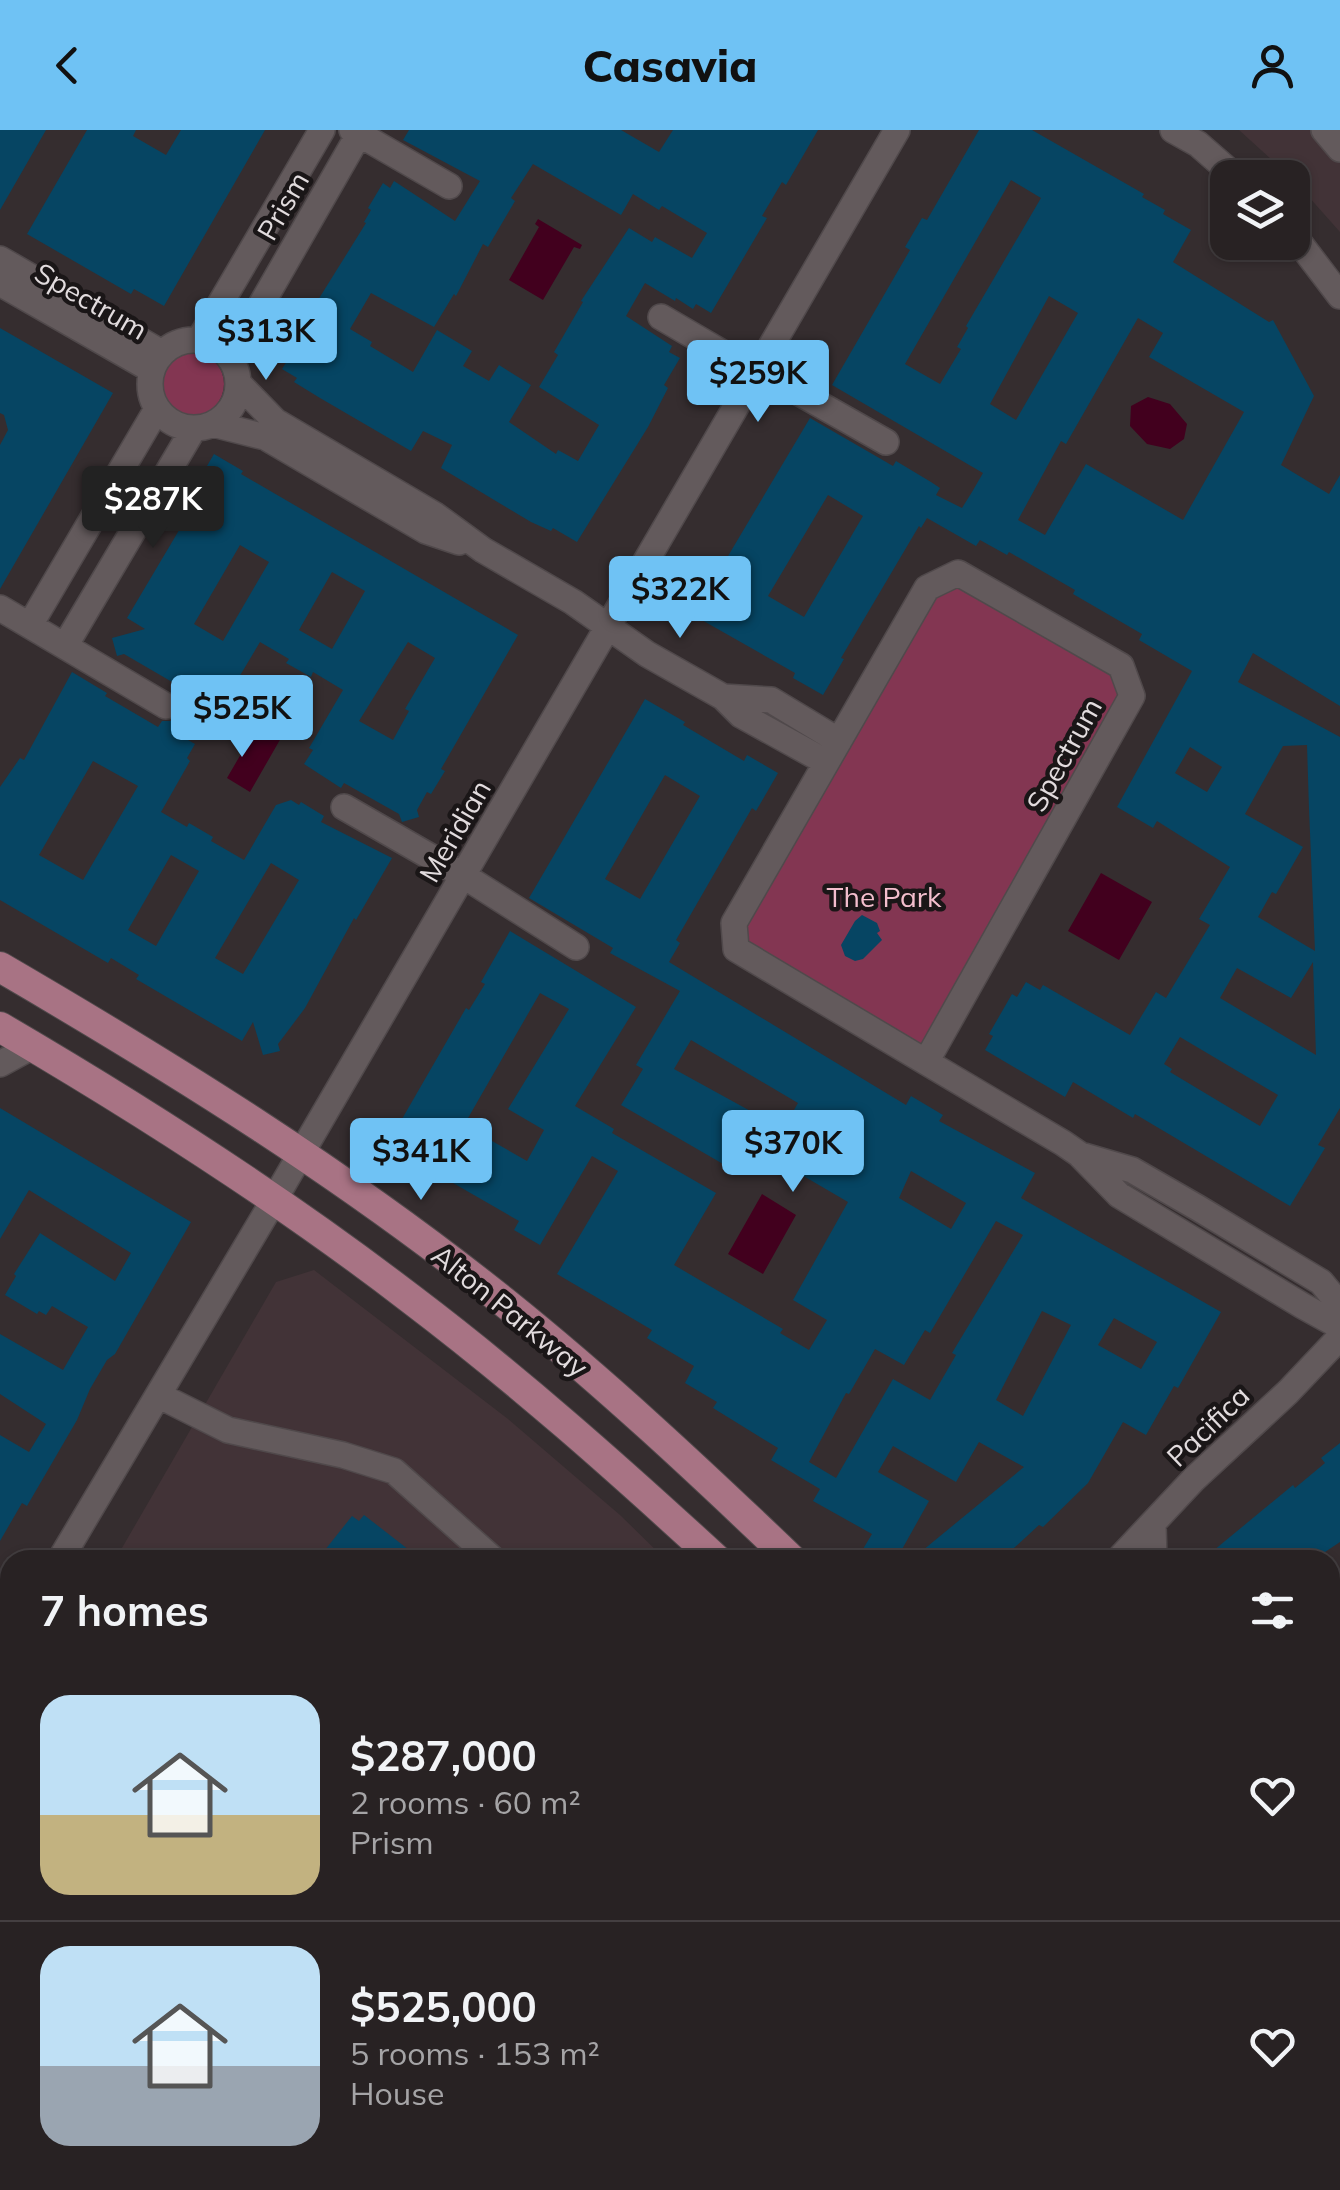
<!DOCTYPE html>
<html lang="en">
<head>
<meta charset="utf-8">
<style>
  :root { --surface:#282223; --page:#302a2b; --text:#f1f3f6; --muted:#a5a4a6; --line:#443f41; --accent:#6fc2f4 }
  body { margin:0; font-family:Mulish,sans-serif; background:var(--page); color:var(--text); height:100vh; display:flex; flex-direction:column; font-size:38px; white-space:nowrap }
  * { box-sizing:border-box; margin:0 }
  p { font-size:32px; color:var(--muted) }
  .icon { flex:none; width:55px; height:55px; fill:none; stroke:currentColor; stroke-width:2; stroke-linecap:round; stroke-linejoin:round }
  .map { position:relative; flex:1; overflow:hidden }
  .sheet { position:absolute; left:0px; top:1420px; width:1340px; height:640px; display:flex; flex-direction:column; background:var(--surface); border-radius:30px 30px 0 0; box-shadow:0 2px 8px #0004,0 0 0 2px var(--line) }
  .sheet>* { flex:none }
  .fabs { position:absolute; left:1210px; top:30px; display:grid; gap:20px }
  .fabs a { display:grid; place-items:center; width:100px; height:100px; border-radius:20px; background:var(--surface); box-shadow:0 2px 8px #0004,0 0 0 2px var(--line); font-size:50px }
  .price { position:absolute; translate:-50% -85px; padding:0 22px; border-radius:10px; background:var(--accent); color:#111; font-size:32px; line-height:65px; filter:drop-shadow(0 2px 5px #0008) }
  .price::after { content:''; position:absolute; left:50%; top:60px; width:30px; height:22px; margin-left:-15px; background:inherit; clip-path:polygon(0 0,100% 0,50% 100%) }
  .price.current { background:#222; color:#fff }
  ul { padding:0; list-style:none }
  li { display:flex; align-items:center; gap:30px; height:250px; padding:0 40px }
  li+li { border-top:2px solid var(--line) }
  li span { display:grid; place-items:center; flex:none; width:280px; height:200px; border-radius:30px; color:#555 }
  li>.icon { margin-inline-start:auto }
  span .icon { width:120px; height:120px; fill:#fffc; stroke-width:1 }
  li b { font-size:42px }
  h2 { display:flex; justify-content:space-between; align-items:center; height:120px; padding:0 40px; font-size:42px }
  header { display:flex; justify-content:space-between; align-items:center; height:130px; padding:0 40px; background:var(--accent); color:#111; font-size:45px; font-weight:800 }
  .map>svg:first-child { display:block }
</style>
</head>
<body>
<header><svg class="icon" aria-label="back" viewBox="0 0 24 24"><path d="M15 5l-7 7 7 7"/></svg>Casavia<svg class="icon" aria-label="person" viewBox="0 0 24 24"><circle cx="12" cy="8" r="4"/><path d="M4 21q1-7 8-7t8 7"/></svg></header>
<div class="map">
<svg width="1340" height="2060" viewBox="0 0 1340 2060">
  <rect width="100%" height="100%" fill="#352d2f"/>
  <path fill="#423337" d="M1239,0H1340V102L1292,48Z
    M314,1140L508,1289L620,1385L666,1430H115L276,1152Z
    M524,2050H632L643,2060H514Z"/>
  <path fill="#833652" d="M160 254a32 32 0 1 1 64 0a32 32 0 1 1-64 0Z
    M958,443L1121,536L1132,566L926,932L736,819L734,793L927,458Z"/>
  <path fill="#42001e" d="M538,89L582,115L580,119L574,117L543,170L509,150L539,97L535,94Z
    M1148,267L1170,274L1187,294L1184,309L1170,319L1147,314L1130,296L1131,276Z
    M262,588L285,601L250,662L227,648Z
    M1101,743L1152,772L1119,830L1068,801Z
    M762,1064L796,1085L763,1144L728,1124Z"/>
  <path fill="#064563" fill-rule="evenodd" d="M0,0H46L0,80Z
    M87,0H136L133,6L166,25L181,0H265L164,176L134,159L131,164L27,104Z
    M409,0H621L659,22L673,0H818L786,55L782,52L762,86L767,88L711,183L696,174L693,179L676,168L675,171L645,153L626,186L672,216L669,222L680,228L664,255L668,258L648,297L577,412L553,398L551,401L531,392L441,338L452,315L423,301L411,321L320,268L294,252L297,248L282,239L290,226L285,223L366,93L364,92L371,80L368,78L383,53L390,58L394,51L455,91L480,51L403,10ZM533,34L621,85L633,64L659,80L662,76L707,103L692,128L655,107L652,112L629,98L581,171L583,172L554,222L558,225L539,257L599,295L578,331L558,320L556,324L509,292L531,255L499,235L489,251L463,236L472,221L437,200L413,242L370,216L372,212L350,199L371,163L434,197L454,164L456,166L483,114L488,117L515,71L511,68Z
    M979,0H1032L1144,64L1142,67L1165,80L1163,84L1191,100L1173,132L1269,192L1273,190L1314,266L1281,335L1329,364L1340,345V576L1253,523L1238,552L1340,607V978L1318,1015L1325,1018L1290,1076L1135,984L1133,988L1073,952L1065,967L985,920L993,906L989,904L1012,864L1017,867L1026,852L1040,860L1043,855L1130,905L1156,862L1166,868L1210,795L1199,789L1230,737L1157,691L1153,698L1117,677L1192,541L1139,510L1142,504L1073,464L1075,460L1009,422L1007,425L980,410L976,416L927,388L921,398L919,396L841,528L844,529L823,565L793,548L795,543L693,485L810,288L893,336L896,331L931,352L940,358L936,365L962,378L972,362L983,343L832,255L910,120L905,117L922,88L927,90ZM1011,50L1041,68L966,196L968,198L957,217L961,219L940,254L905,234ZM1049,166L1078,183L1016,290L990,274ZM1138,188L1163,203L1149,227L1244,282L1183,390L1086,334L1045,405L1018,390L1061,311L1066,314ZM828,365L863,386L804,487L768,466ZM1307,615L1309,679L1315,821L1258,787L1272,762L1276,764L1303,717L1245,684L1283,616ZM1190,617L1222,637L1207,662L1175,643ZM1313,832L1316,925L1220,868L1237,838L1291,868ZM1180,907L1278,965L1260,996L1170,942L1172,939L1164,934Z
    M0,198L113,263L0,459V315L8,300L4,285L0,283Z
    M214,324L243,341L241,344L518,505L441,639L445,641L431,664L427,662L417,680L419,687L402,692L399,684L344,653L341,658L304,634L313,620L309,618L343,560L313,542L311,547L286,533L289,529L260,512L226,569L223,567L217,576L196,580L181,606L195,614L187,628L190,631L161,682L187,697L189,693L213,707L211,711L244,730L276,675L291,670L299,675L301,672L324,686L321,692L392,728L356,790L354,788L305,878L278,914L280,921L263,925L253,892L242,911L136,849L139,845L111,828L108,833L0,770V657L20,628L24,630L72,542L107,563L105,566L158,597L162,591H173L180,583L182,575L175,563L179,556L124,524L117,526L112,508L145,499L127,488L207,353L200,348ZM240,415L269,432L223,511L194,494ZM332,442L365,461L332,519L299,500ZM408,512L435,528L405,579L409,581L393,610L359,591ZM93,631L138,656L83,750L39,725ZM171,725L199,741L156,816L128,800ZM271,733L299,750L243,844L215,828Z
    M645,569L685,592L683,595L744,631L747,625L778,643L756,681L752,678L676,810L680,813L669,832L906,975L911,966L943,985L939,991L1035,1043L1021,1068L1221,1182L1178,1258L1174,1256L1146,1305L1123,1292L1088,1353L1043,1397L1039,1395L1001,1430H911L1024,1337L979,1312L956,1352L893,1316L878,1342L929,1371L896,1430H882L863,1419L872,1404L813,1371L820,1359L771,1330L778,1318L713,1278L717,1272L685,1253L694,1236L647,1208L652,1200L557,1144L618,1041L592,1026L540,1115L514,1100L519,1091L387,1015L466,878L469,880L485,854L481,852L510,801L636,877L575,976L614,999L612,1003L716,1063L674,1135L783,1199L780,1203L809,1220L827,1190L793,1170L848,1072L747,1013L730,1038L621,975L643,939L636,935L680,861L610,823L613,818L529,768ZM665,645L700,666L640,769L605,749ZM540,863L569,879L508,979L544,1000L527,1031L464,995ZM691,910L798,973L783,999L674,939ZM911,1041L966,1073L951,1099L899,1068ZM996,1091L1023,1105L952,1223L956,1225L930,1270L893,1249L836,1348L809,1332L846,1263L849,1264L875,1219L904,1235L925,1200L930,1203ZM1042,1181L1071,1195L1023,1286L996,1270ZM1114,1188L1157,1212L1141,1239L1098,1215Z
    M862,785L877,793L880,801L877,803L882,810L863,829L855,831L845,826L841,815L855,791Z
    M0,978L191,1092L115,1224L107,1230L90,1259L77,1290L27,1376L22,1373L0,1411V1305L29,1322L46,1294L0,1264V1204L63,1240L88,1197L52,1176L46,1185L39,1181L37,1184L5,1165L16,1146L14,1144L40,1103L115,1151L131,1123L29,1060L0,1109Z
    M1340,1313V1412L1313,1430H1202L1293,1355L1295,1358L1325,1333L1321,1328Z
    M364,1385L422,1430H317L352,1386L359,1391Z"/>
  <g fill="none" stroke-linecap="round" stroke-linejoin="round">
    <defs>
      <path id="minor" d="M352,0L449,56
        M1173,0L1198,14L1237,48
        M1324,0L1340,19
        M1292,103L1340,166
        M0,129L162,223
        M0,153L152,240
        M661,187L757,243
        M150 254a44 44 0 1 1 88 0a44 44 0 1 1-88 0Z
        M199,210L322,0
        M230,229L359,4
        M759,240L886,312
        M238,253L275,291L435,385L483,420L573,472L647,524L723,567L741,585L826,632
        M213,294L265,307L426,401L459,412
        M0,478L166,576
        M30,495L157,279
        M65,516L194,298
        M723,567L771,570L839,611
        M344,677L464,746L576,817
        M926,932L1132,566L1121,536L958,443L927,458L734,793L736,819L926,932L1063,1013L1079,1024L1119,1065L1303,1176L1332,1192H1340
        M0,934L33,916
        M1084,1026L1132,1040L1198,1078L1321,1152L1340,1175
        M158,1265L228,1300L343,1325L394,1341L494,1430
        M1153,1395L1154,1430
        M60,1430L274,1070L897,0
        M1118,1430L1194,1349L1288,1262L1340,1207
        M0,1531L10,1514
        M1330,1964L1340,1976
        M433,2060L440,2050"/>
      <path id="major" d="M0,837C175,939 347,1046 504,1172C605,1253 699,1341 792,1430
        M0,897C142,980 281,1069 411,1169C518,1250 618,1339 717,1430
        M0,2011L10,2016
        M72,2050L87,2060
        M1234,2050L1241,2060
        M1294,2050L1301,2060"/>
      <path id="highway" d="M705,2050L715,2060
        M767,2050L777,2060"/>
    </defs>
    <use href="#minor" stroke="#50494b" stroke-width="28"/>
    <use href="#major" stroke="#50494b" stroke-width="32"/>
    <use href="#highway" stroke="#50494b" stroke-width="32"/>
    <use href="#minor" stroke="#635a5c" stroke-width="25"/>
    <use href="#major" stroke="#a87384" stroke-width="30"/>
    <use href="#highway" stroke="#d6839e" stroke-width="30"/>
  </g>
  <g text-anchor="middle" stroke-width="9" stroke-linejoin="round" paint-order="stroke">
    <g font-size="28" fill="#e2dcde" stroke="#1a1617">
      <text transform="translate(283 76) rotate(-60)" y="10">Prism</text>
      <text transform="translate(91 171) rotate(30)" y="10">Spectrum</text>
      <text transform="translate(1064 625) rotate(-61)" y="10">Spectrum</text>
      <text transform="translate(455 701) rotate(-60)" y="10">Meridian</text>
      <text transform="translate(510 1181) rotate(39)" y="10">Alton Parkway</text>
      <text transform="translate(1208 1296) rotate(-44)" y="10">Pacifica</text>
    </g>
    <g font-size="28" fill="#f3becd" stroke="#1a1617">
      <text x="884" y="777">The Park</text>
    </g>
  </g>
</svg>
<div class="fabs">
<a><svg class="icon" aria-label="layers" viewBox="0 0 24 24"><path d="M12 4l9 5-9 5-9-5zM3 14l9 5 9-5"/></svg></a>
</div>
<b class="price" style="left:266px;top:253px">$313K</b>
<b class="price" style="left:758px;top:295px">$259K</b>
<b class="price current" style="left:153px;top:421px">$287K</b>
<b class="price" style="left:680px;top:511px">$322K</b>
<b class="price" style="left:242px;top:630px">$525K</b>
<b class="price" style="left:793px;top:1065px">$370K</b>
<b class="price" style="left:421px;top:1073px">$341K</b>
<section class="sheet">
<h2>7 homes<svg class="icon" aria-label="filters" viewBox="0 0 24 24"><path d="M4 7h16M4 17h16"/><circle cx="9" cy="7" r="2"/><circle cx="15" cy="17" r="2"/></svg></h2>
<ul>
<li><span style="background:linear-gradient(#bfe0f5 60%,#c2b280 0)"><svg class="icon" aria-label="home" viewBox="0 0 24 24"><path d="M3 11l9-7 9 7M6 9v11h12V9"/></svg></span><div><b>$287,000</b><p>2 rooms · 60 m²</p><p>Prism</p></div><svg class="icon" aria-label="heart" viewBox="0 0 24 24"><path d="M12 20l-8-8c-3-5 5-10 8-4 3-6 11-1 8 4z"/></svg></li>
<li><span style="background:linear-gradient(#bfe0f5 60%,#9aa5b1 0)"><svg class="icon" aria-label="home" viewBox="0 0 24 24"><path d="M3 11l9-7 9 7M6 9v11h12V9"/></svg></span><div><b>$525,000</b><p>5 rooms · 153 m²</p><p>House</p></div><svg class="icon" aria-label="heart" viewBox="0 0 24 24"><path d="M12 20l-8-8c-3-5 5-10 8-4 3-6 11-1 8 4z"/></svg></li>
</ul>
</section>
</div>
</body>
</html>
